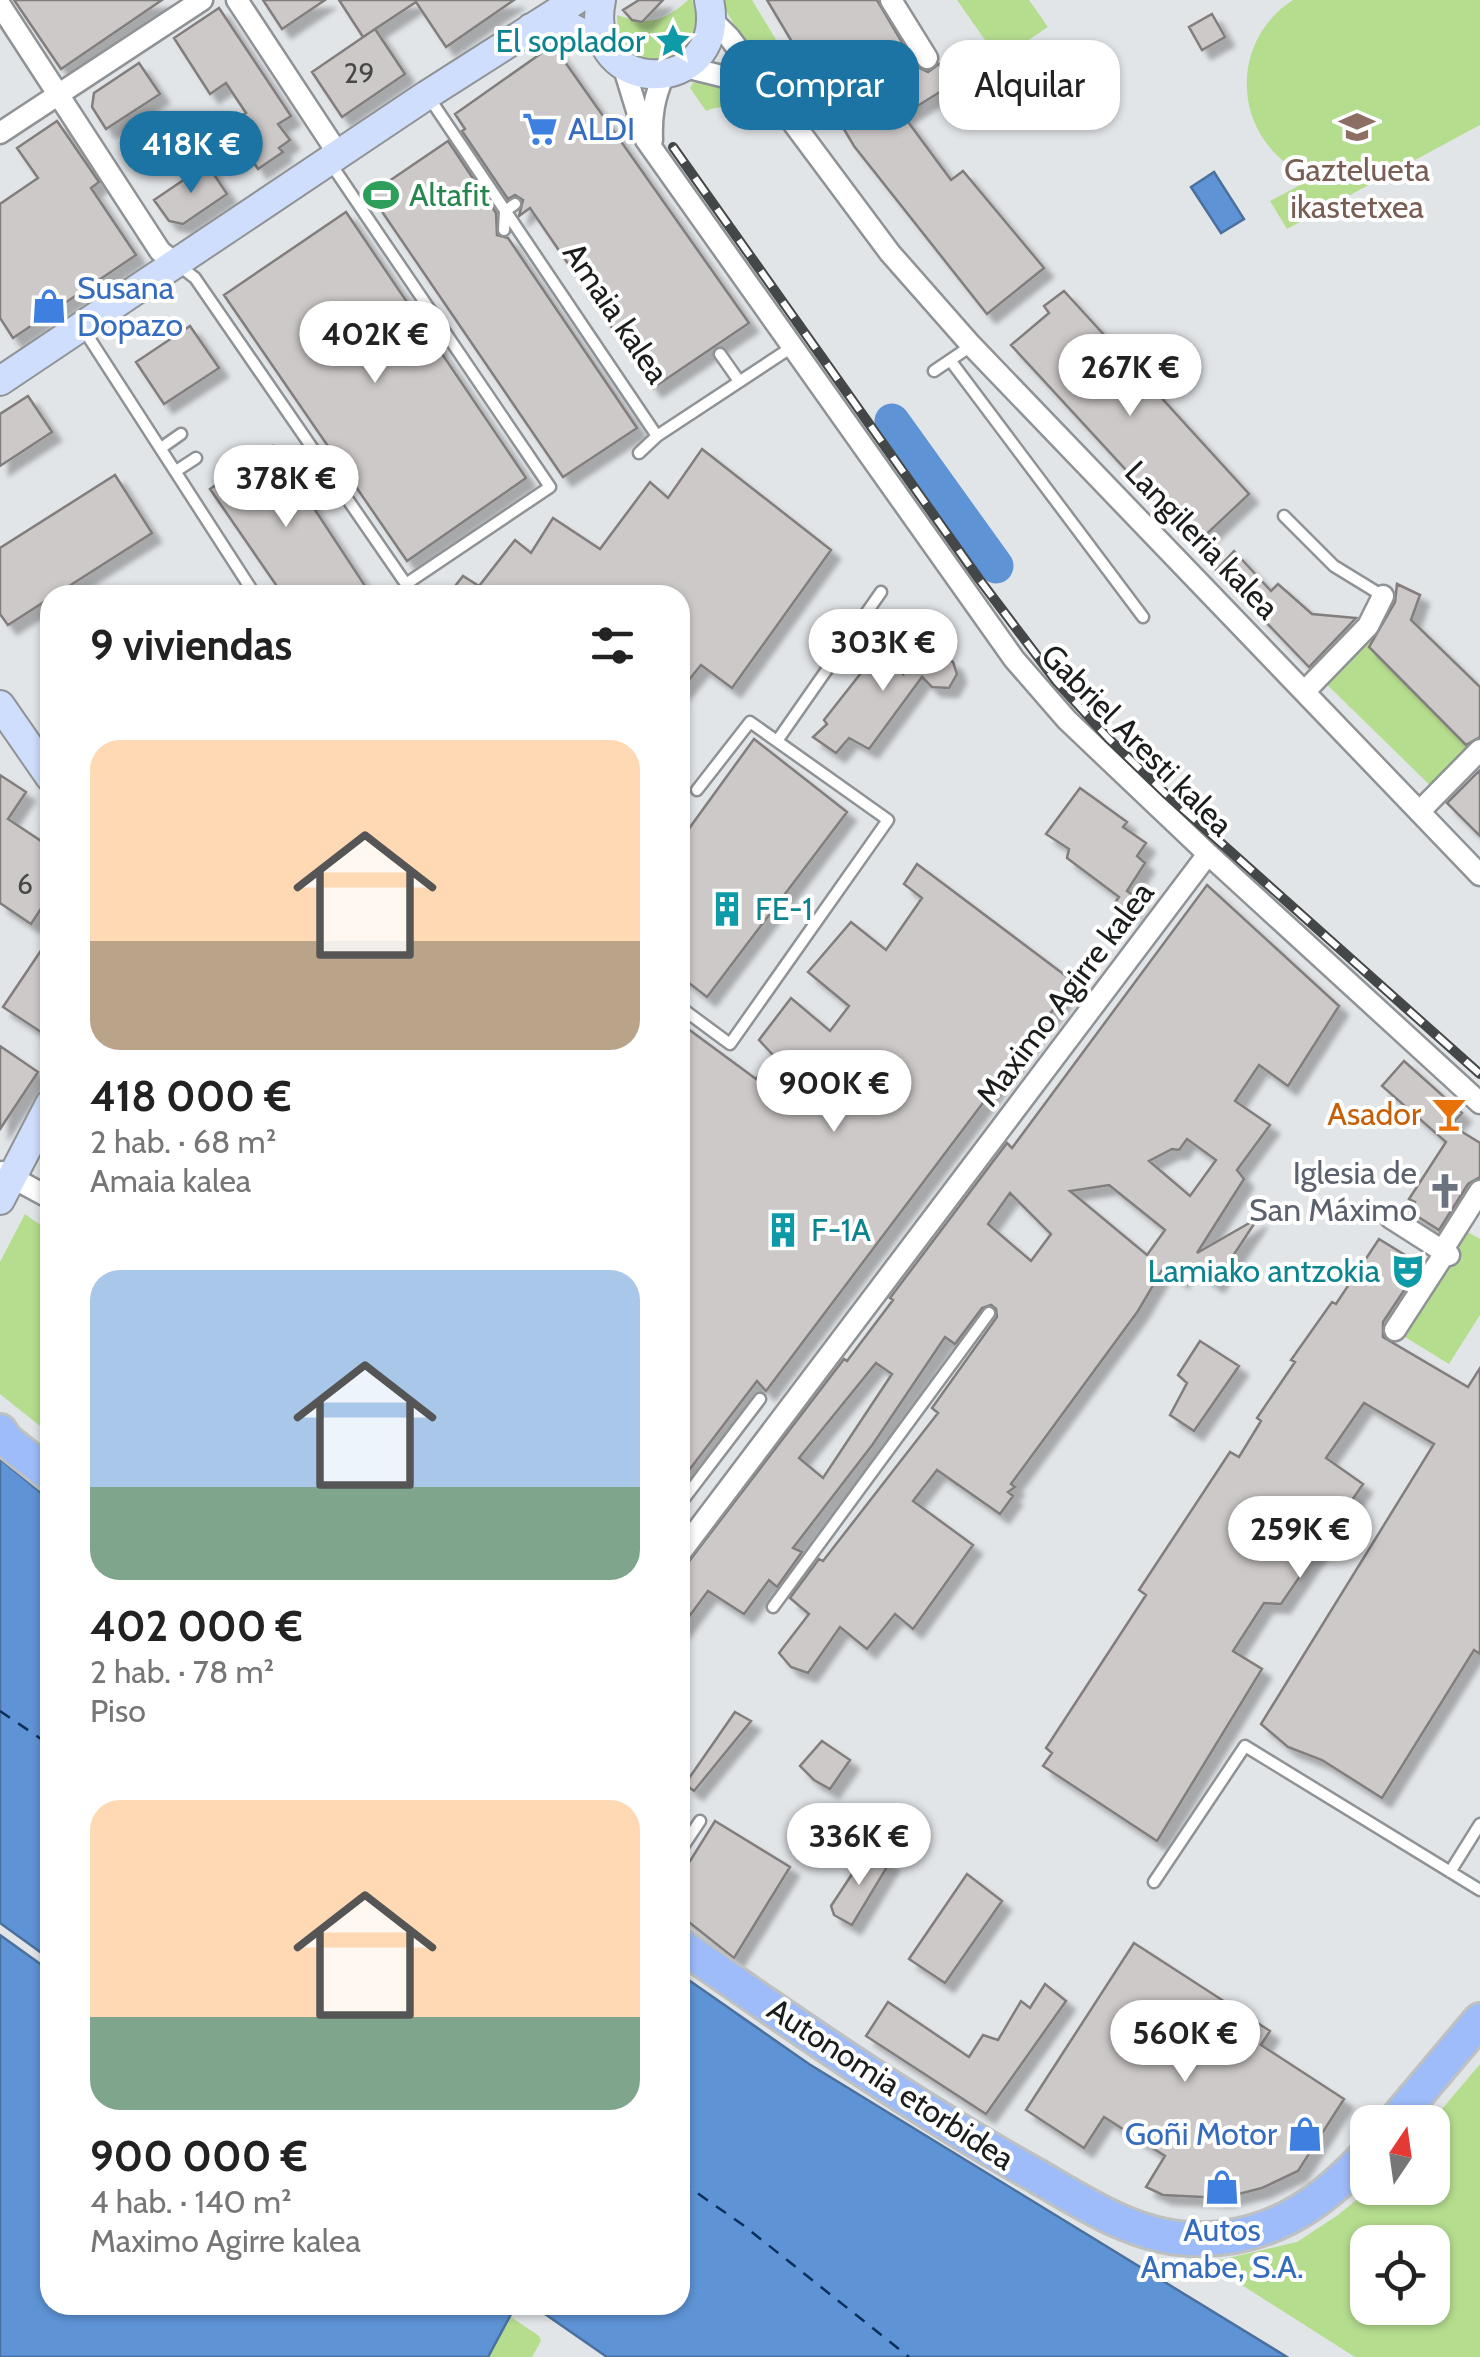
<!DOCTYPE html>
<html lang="es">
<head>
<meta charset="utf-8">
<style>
  :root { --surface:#fff; --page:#f6f6f6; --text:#222; --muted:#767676; --accent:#1b74a3 }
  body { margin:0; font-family:Cabin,sans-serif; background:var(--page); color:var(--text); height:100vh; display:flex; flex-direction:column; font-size:38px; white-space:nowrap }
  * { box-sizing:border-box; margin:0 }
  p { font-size:32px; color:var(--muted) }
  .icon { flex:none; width:55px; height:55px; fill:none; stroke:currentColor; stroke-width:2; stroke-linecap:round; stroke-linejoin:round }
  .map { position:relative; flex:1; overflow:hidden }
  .sheet { position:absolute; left:40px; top:585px; width:650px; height:1730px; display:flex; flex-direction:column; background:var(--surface); border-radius:30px; box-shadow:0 2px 8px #0004 }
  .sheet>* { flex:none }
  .hud { position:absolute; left:720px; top:40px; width:610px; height:90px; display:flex; gap:20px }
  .needle { width:65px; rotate:13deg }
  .buttons { position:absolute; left:1350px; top:2105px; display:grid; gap:20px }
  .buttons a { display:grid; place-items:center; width:100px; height:100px; border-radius:20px; background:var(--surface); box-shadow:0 2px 8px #0004; font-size:50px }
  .price { position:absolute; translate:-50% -85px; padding:0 22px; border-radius:35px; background:#fff; color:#222; font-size:32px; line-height:65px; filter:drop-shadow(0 2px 5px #0008) }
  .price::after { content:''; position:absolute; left:50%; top:60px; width:30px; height:22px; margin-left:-15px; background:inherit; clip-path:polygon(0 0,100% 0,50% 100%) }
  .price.current { background:var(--accent); color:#fff }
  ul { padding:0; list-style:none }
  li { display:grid; align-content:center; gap:20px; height:530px; padding:0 50px }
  li span { display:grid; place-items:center; height:310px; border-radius:30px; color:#555 }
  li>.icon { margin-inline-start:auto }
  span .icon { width:180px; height:180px; fill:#fffc; stroke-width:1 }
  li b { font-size:42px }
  h2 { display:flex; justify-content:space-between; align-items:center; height:120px; padding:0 50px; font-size:42px }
  .chip { padding:0 35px; border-radius:30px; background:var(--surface); box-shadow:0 2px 8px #0004; font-size:35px; line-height:90px }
  .chip.current { background:var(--accent); color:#fff }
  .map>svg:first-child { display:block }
</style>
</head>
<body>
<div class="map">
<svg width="1480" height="2357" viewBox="0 0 1480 2357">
  <defs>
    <filter id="shadow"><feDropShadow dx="9" dy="9" stdDeviation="2.5" flood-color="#0004"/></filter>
  </defs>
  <rect width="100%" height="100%" fill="#e2e5e8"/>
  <path fill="#b5dd8e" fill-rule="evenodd" d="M688,0H692C723,63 617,92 617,15C648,26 664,22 688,0Z
    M720,0H752L789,61L778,67L764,46L751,54Z
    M957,0H1029L1048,27L999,60Z
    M1293,0H1480V125L1287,229L1270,201L1319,175C1309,173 1297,171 1289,165C1231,124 1233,38 1293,0Z
    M709,81C741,82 759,102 775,127C756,114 729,100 706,111L690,88L693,83Z
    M1359,619L1375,635L1370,647L1480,736V764L1444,799L1310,668Z
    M25,1214L50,1232V1434L0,1394V1262Z
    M1464,1230L1480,1239V1315L1449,1364L1400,1334Z
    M1480,2064V2357H1355L1207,2263L1297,2242L1338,2215L1371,2188H1432L1431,2122ZM1368,2242H1432V2308H1368Z
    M511,2317L539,2336L541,2341L532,2357H488Z"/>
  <path fill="#5e93d5" stroke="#4a709e" stroke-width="2.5" d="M1214,172L1244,219L1221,233L1191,187Z
    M0,1459L50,1500V1959L0,1923Z
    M0,1935L50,1971V2305H516L488,2357H0Z
    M680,1974L809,2064L1287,2357H607L532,2305H680Z"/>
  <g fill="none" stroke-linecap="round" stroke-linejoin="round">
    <path stroke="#5e93d5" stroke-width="35" d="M892,421L996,566"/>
    <path stroke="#082f59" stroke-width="2.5" stroke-dasharray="12 10" stroke-linecap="butt" d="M0,1711L50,1745
      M680,2181L743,2225L909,2357"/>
  </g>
  <path fill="#cdc9c8" stroke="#827e7d" stroke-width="2.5" fill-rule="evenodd" filter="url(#shadow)" d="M14,0H162L61,69Z
    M263,0H325L282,29Z
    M339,0H514L446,47L416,2L363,37Z
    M639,0H663L642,22L632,20L623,10Z
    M767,0H877L916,66L928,72L939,64L951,85L903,115L951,180L963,171L1044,268L987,314L854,146Z
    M219,8L291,116L278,124L290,140L279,148L283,152L258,169L229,124L246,113L226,83L210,94L174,38Z
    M1212,14L1225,37L1202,50L1189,27Z
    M375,29L405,74L342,117L312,72Z
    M553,45L749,323L653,388L530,208L519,216L523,200L515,195L508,199L462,131L465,129L455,114Z
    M139,63L160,94L106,129L92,107L94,93Z
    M57,121L99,182L91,188L136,255L13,338L0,318V204L38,178L17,148Z
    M448,141L496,213L497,235L508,238L637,428L563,477L370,194Z
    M207,164L227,194L183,224L169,221L154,200Z
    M346,212L526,478L407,561L224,295Z
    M1064,291L1249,494L1195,545L1011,345L1049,313L1044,306Z
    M190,326L219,368L164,404L136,362Z
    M28,396L52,432L0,466V414Z
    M273,446L371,595H283L210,489Z
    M702,449L831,550L732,688L701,665L680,691V595H448L463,576L479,586L515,540L531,553L553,518L600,549L650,482L668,498Z
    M115,475L152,533L55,595H50V598L8,625L0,614V548Z
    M1234,551L1271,591L1278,584L1312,614L1356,618L1309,667L1216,570Z
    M1397,584L1420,595L1411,620L1480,687V737L1466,745L1369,647L1395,602Z
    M909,631H923L927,635L930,641L925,656L943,657L953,662L957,674L949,688L932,687L922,677L869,749L849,738L836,753L813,737L827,724L824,720L876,654L903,674L902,638Z
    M754,739L847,812L707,997L680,976V841Z
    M1480,770V836L1447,803Z
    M0,775L26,792L8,819L50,847V895L31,924L0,903Z
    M1080,788L1127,822L1123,827L1146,843L1137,856L1145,863L1127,891L1138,899L1128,913L1114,904L1119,897L1067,858L1069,849L1046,834Z
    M917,864L1074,982L766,1391L757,1381L680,1482V1023L756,1079L773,1055L759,1040L791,998L830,1031L849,1006L808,972L851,922L886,950L922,898L904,884Z
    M1207,885L1339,1006L1288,1086L1259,1065L1235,1101L1270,1125L1237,1170L1244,1179L1197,1253L1258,1218L1215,1283L1188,1265L1179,1279L1165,1265L1138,1311L1011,1484L1015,1487L1008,1492L1013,1496L1000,1514L937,1470L913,1501L973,1545L913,1629L895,1614L867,1649L840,1627L808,1673L791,1667L779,1653L809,1614L790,1598L819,1559L823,1561L938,1413L932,1408L997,1317L996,1309L991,1305L982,1308L955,1344L945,1337L873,1444L793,1548L802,1552L777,1587L769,1580L744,1614L708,1591L680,1629V1573L844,1359L847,1361L893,1300L890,1298L1007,1143L1012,1148ZM1187,1139L1216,1160L1190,1196L1149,1161L1172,1149L1179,1150ZM1109,1185L1165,1230L1147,1255L1070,1191ZM1010,1193L1051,1234L1031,1261L988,1224ZM876,1363L892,1374L823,1478L799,1458Z
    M50,937V1038L3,1007Z
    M0,1046L38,1072L0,1129Z
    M1404,1061L1462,1113L1451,1125L1480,1143V1177L1468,1184L1439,1230L1409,1211L1415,1202L1409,1199L1446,1142L1382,1086Z
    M1379,1239L1421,1265L1383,1322V1337L1468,1387L1480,1368V1654L1474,1650L1382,1798L1322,1760L1288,1747L1261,1724L1434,1444L1364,1403L1326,1458L1363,1484L1281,1604L1264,1603L1233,1651L1262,1669L1157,1841L1043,1766L1052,1753L1046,1748L1146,1595L1139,1590L1230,1452L1239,1457L1261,1421L1257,1418L1295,1362L1291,1360L1332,1302L1336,1304Z
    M1200,1341L1239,1366L1194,1431L1170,1415L1187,1383L1178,1375Z
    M735,1712L751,1721L694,1791L685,1784Z
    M822,1741L850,1760L830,1789L814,1780L800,1766Z
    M715,1821L790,1867L734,1958L680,1915V1877Z
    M868,1850L874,1856L890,1862L852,1925L834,1915L831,1906Z
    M967,1874L1002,1901L945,1983L909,1959Z
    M1134,1943L1270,2031L1261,2045L1344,2099L1298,2171L1262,2188L1223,2198L1163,2195L1146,2187L1165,2156L1104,2117L1084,2148L1026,2110Z
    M1045,1984L1066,2001L986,2114L866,2036L888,2002L969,2057L983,2035L998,2040L1021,2001L1030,2008Z"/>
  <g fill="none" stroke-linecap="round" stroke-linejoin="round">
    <defs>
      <path id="lane" d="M430,99L657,436L792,347
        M504,230L505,211L515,204
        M177,264L195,278L406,584L550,487L331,164
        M82,327L255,595
        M720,354L739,381
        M950,360L1143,617
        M934,371L971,346
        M161,448L181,434
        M639,453L657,436
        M176,471L196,458
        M1284,516L1334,566L1383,596
        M777,741L881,592
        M680,1007L730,1044L888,820L750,722L697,790
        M680,1504L760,1399
        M773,1607L989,1313
        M680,1851L700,1821
        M1450,1872L1480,1824
        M1154,1882L1245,1746L1480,1890"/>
      <path id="street" d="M237,0L339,155
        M891,0L927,58
        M0,5L160,251L176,264
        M713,21L729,37L890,253L971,345L1480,875
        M623,65L646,140L1014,659L1067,720L1208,854L1480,1103
        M685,67L742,81L767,97
        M0,133L202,0
        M652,140C651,116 654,97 664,75
        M1306,690L1368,626L1383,596
        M1420,811L1480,750
        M2,1172L50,1198
        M1391,1218L1449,1255
        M1442,1251L1480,1191
        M1395,1330L1445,1253
        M680,1553L1208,854"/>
      <path id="secondary" d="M601,0C581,100 730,98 709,0
        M531,28L570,27L603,43
        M0,381L427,95L576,0
        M0,705L50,777
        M0,1200L50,1104"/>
      <path id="primary" d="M0,1431L6,1440L50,1475
        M680,1945C797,2026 913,2107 1037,2176C1083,2203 1135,2237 1190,2239C1265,2242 1319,2207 1368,2153
        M1394,2122L1480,2020"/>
    </defs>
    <use href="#lane" stroke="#909395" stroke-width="15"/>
    <use href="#street" stroke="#909395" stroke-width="25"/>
    <use href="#secondary" stroke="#909395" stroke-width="32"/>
    <use href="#primary" stroke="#bfc0c0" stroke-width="38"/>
    <use href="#lane" stroke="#fff" stroke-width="10"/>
    <use href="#street" stroke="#fff" stroke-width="20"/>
    <use href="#secondary" stroke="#cedefc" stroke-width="28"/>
    <use href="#primary" stroke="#9dbcf9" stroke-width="32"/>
    <defs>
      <path id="rail" d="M673,147L979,579L1056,681L1108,738L1165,793L1480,1074"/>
    </defs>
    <use href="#rail" stroke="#444747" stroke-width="10"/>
    <use href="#rail" stroke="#fff" stroke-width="6" stroke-dasharray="19" stroke-linecap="butt"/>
  </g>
  <defs>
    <symbol id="sight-bare" viewBox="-9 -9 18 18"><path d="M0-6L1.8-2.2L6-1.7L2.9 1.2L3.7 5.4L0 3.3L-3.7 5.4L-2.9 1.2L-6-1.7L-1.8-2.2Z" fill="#0f9aa8" stroke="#fff" stroke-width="2.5" paint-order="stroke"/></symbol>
    <symbol id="school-bare" viewBox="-9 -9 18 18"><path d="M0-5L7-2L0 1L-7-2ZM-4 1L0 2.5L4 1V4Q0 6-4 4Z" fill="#8d6e63" stroke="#fff" stroke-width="2.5" paint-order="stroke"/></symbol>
    <symbol id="supermarket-bare" viewBox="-9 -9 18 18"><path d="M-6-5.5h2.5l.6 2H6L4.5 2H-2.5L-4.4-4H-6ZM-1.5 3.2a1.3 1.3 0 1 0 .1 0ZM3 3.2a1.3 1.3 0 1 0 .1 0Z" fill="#3f7fe0" stroke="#fff" stroke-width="2.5" paint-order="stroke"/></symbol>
    <symbol id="stadium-bare" viewBox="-9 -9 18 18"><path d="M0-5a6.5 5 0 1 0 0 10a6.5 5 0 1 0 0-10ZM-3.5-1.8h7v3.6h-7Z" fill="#2e9e5b" stroke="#fff" stroke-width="2.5" paint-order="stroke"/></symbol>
    <symbol id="shop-bare" viewBox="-9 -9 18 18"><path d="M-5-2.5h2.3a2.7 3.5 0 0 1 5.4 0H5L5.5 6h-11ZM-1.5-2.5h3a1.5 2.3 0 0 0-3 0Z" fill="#3f7fe0" stroke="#fff" stroke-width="2.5" paint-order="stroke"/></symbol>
    <symbol id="building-bare" viewBox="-9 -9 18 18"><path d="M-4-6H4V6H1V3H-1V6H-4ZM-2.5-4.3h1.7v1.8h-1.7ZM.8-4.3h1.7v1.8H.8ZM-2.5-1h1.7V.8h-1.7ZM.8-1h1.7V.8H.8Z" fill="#0f9aa8" stroke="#fff" stroke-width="2.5" paint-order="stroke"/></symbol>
    <symbol id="bar-bare" viewBox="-9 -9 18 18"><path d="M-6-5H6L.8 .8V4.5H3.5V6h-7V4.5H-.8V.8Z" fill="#e8710a" stroke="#fff" stroke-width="2.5" paint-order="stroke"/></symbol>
    <symbol id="church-bare" viewBox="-9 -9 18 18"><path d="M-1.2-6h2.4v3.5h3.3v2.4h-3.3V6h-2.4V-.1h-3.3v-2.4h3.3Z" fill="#6b7280" stroke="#fff" stroke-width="2.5" paint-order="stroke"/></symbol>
    <symbol id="theatre-bare" viewBox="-9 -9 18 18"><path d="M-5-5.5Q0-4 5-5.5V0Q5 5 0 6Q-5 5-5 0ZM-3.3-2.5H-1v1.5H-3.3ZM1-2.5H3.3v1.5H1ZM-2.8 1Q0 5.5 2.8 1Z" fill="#0f9aa8" stroke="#fff" stroke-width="2.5" paint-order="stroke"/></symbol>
  </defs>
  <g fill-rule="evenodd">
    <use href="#sight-bare" x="648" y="16" width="50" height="50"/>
    <use href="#school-bare" x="1332" y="102" width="50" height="50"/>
    <use href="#supermarket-bare" x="515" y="104" width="50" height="50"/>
    <use href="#stadium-bare" x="356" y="170" width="50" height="50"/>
    <use href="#shop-bare" x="24" y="281" width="50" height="50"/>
    <use href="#building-bare" x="702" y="884" width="50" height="50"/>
    <use href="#bar-bare" x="1424" y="1089" width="50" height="50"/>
    <use href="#church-bare" x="1420" y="1166" width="50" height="50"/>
    <use href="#building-bare" x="758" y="1205" width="50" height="50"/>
    <use href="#theatre-bare" x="1383" y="1246" width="50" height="50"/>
    <use href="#shop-bare" x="1280" y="2109" width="50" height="50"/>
    <use href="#shop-bare" x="1197" y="2162" width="50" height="50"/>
  </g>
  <g text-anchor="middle" stroke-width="8" stroke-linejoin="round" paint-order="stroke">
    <g font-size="28" fill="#484848">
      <text x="359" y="83">29</text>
      <text x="25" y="894">6</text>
    </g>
    <g font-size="32" fill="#0d838f" stroke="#fff" text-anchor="end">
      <text x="645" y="52">El soplador</text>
      <text x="755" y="920" text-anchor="start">FE-1</text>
      <text x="811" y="1241" text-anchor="start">F-1A</text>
      <text x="1380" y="1282">Lamiako antzokia</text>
    </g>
    <g font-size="32" fill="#366cbe" stroke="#fff" text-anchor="start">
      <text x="568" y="140">ALDI</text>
      <text x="77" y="299">Susana<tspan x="77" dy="37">Dopazo</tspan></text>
      <text x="1277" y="2145" text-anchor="end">Goñi Motor</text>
      <text x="1222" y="2241" text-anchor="middle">Autos<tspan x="1222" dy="37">Amabe, S.A.</tspan></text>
    </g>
    <g font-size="32" fill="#785e54" stroke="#fff">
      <text x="1357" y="181">Gaztelueta<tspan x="1357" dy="37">ikastetxea</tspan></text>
    </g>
    <g font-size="32" fill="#27864d" stroke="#fff" text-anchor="start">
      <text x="409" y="206">Altafit</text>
    </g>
    <g font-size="32" fill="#1b1d1d" stroke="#fff">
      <text transform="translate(616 313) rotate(56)" y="11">Amaia kalea</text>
      <text transform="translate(1202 540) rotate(46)" y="11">Langileria kalea</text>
      <text transform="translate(1137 740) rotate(45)" y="11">Gabriel Aresti kalea</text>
      <text transform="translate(1065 994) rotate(-53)" y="11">Maximo Agirre kalea</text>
      <text transform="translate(891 2084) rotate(33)" y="11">Autonomia etorbidea</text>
    </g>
    <g font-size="32" fill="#c56008" stroke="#fff" text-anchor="end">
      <text x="1421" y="1125">Asador</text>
    </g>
    <g font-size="32" fill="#5b616d" stroke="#fff" text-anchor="end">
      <text x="1417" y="1184">Iglesia de<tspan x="1417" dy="37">San Máximo</tspan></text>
    </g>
  </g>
</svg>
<div class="buttons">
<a><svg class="needle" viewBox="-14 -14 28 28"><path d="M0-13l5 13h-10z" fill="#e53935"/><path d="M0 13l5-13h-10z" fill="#767676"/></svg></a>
<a><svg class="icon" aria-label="locate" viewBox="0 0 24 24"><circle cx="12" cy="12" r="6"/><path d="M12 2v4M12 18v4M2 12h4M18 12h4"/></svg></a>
</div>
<b class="price current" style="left:191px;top:196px">418K €</b>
<b class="price" style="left:375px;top:386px">402K €</b>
<b class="price" style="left:1130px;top:419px">267K €</b>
<b class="price" style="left:286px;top:530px">378K €</b>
<b class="price" style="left:883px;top:694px">303K €</b>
<b class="price" style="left:834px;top:1135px">900K €</b>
<b class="price" style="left:1300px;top:1581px">259K €</b>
<b class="price" style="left:859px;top:1888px">336K €</b>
<b class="price" style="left:1185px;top:2085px">560K €</b>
<div class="hud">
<a class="chip current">Comprar</a>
<a class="chip">Alquilar</a>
</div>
<section class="sheet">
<h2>9 viviendas<svg class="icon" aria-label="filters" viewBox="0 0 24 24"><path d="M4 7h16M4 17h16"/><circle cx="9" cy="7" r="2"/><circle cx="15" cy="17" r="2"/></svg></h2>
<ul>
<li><span style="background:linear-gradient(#ffd9b3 65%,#b9a48a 0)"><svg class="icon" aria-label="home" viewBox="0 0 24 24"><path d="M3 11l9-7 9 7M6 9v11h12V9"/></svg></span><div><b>418 000 €</b><p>2 hab. · 68 m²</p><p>Amaia kalea</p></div></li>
<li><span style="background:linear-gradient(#a9c7e8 70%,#7fa58c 0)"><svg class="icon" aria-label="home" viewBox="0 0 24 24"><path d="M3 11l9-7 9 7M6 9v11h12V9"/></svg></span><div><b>402 000 €</b><p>2 hab. · 78 m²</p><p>Piso</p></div></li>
<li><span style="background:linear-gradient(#ffd9b3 70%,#7fa58c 0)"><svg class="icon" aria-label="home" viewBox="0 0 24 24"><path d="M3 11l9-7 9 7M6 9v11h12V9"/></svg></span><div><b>900 000 €</b><p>4 hab. · 140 m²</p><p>Maximo Agirre kalea</p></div></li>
</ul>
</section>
</div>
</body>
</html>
